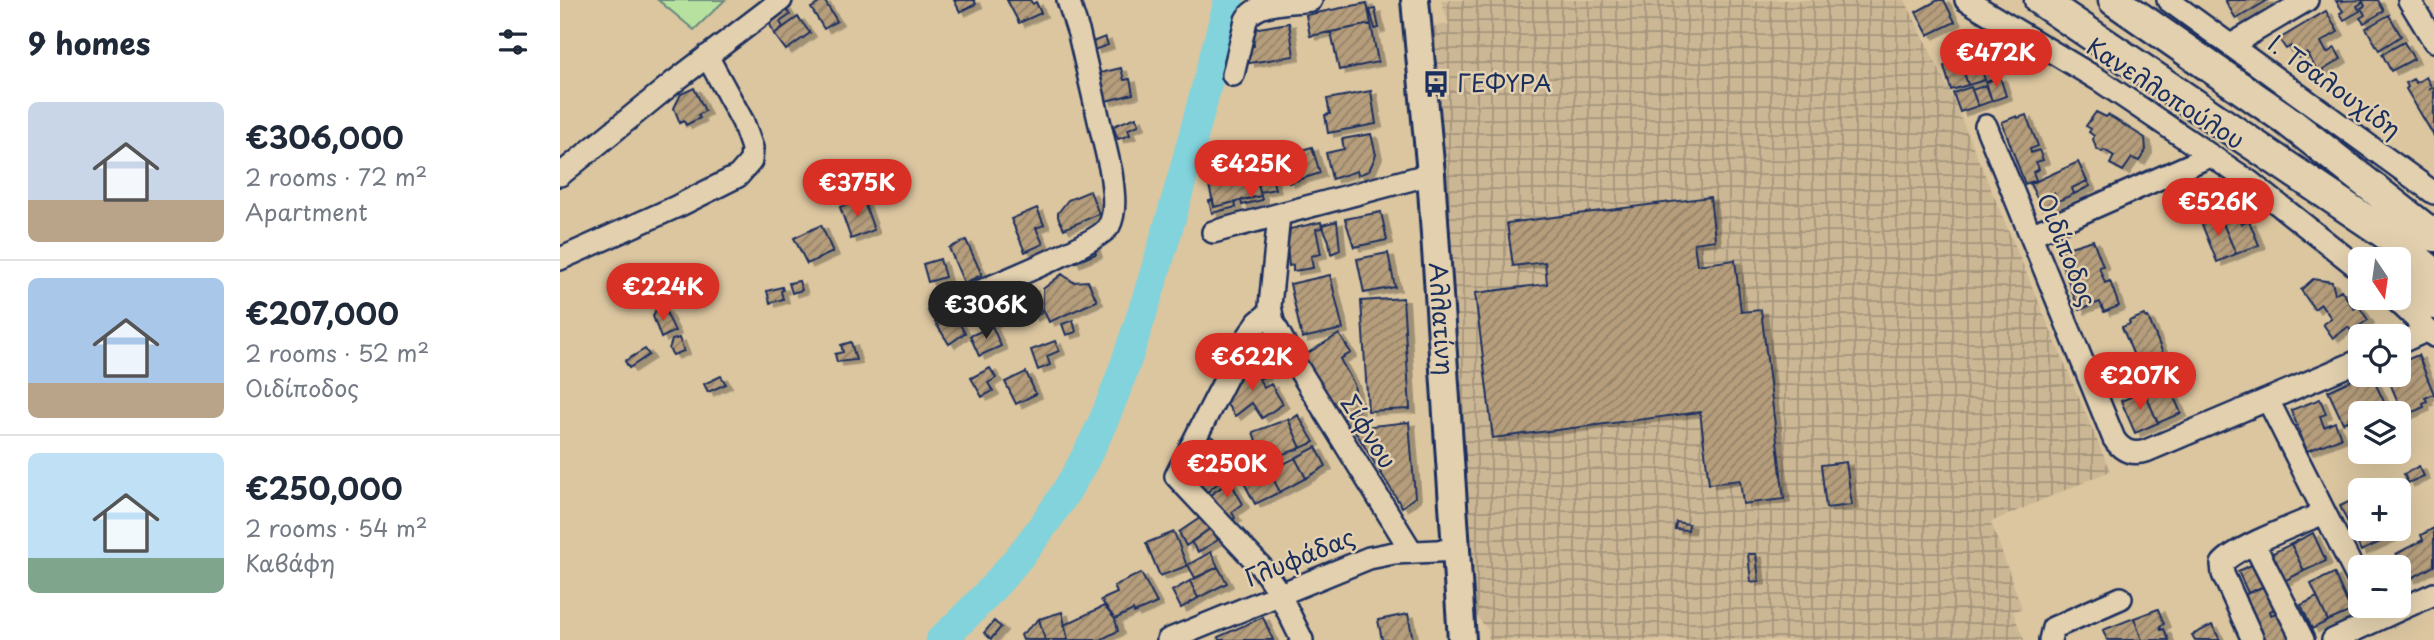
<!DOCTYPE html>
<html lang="en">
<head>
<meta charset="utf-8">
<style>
  :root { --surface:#fff; --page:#f6f6f7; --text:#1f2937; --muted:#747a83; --line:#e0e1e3; --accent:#d93025 }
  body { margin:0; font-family:"Playpen Sans",sans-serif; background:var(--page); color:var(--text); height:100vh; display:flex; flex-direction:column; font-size:26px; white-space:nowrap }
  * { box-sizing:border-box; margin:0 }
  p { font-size:23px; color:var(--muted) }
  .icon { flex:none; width:38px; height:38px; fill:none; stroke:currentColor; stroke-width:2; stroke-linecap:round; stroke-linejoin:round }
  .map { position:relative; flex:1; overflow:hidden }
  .drawer { display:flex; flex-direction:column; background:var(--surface); width:560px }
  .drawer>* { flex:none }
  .needle { width:46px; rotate:167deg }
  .fabs { position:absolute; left:1788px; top:247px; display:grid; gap:14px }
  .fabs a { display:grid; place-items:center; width:63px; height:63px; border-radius:10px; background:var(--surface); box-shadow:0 7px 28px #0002; font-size:35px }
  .price { position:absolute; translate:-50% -60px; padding:0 16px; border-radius:24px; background:var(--accent); color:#fff; font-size:23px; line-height:46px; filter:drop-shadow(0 2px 4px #0008) }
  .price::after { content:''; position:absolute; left:50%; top:42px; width:21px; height:16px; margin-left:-10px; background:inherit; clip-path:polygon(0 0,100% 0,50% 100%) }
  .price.selected { background:#222; color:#fff }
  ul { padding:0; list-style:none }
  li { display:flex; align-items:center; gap:21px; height:175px; padding:0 28px }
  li+li { border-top:2px solid var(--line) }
  li span { display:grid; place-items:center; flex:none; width:196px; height:140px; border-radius:10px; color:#555 }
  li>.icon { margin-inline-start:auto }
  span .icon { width:84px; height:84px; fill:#fffc; stroke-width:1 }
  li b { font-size:30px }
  h2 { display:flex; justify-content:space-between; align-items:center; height:84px; padding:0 28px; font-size:30px }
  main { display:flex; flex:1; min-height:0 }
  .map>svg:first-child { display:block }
</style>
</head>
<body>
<main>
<section class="drawer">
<h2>9 homes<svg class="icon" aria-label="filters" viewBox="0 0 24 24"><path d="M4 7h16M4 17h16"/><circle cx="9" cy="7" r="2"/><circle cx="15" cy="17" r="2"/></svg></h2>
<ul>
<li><span style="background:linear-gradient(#c9d6e8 70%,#b9a48a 0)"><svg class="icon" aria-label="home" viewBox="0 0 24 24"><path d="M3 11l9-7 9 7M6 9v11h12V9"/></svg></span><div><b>€306,000</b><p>2 rooms · 72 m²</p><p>Apartment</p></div></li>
<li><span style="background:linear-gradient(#a9c7e8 75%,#b9a48a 0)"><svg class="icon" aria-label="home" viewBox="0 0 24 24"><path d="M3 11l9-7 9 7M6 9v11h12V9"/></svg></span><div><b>€207,000</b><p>2 rooms · 52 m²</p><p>Οιδίποδος</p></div></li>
<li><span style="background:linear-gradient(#bfe0f5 75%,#7fa58c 0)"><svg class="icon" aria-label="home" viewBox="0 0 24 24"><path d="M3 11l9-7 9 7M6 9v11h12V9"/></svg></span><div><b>€250,000</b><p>2 rooms · 54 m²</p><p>Καβάφη</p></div></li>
</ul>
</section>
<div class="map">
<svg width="1874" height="640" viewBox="0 0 1874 640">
  <defs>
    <pattern id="industrial-grid" width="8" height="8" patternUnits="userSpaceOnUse" patternTransform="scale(1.75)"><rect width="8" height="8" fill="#ccb794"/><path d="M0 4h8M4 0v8" fill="none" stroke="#a5957c"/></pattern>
    <pattern id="building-hatch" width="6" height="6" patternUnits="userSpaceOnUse" patternTransform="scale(1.75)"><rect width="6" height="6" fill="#b69e7b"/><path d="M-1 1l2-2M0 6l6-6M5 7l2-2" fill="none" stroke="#938168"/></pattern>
    <filter id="shadow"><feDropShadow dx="6" dy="3.5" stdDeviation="0" flood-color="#0004"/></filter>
  </defs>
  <rect width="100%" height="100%" fill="#dbc6a0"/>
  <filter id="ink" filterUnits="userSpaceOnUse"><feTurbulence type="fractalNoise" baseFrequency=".0143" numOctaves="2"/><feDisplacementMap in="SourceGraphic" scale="14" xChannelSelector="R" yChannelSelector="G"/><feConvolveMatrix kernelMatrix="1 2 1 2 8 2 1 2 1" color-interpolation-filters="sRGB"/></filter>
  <g filter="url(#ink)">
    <path fill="url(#industrial-grid)" d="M881,0H1345L1390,92L1550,471L1431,522L1462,608L1453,612L1464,640H929L928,630L914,613L893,309L898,295L890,292L879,108L870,27L889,24Z"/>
    <path fill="#b6e19e" stroke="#68887e" stroke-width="2" d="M98,0H165L134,30Z"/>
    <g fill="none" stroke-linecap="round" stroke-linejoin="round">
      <path stroke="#82d3dc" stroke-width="30" d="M381,640C440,585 495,519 531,447C555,400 571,348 587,298C618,200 643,99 669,0"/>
    </g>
    <path fill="url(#building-hatch)" stroke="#1b2f5e" stroke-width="2" filter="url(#shadow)" d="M264,0L277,21L264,29L251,8Z
      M394,0H414L416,4L400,12Z
      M447,0H470L473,4L476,2L481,13L459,23Z
      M1378,0H1384L1395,22L1368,35L1356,12Z
      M1665,0H1708L1676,19Z
      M1802,0L1803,2L1797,6L1800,11L1784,20L1780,13L1783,11L1776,1Z
      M1802,0H1818L1824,11L1804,23L1800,18L1805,15L1801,8L1805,6Z
      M807,3L811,24L750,36L746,15Z
      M225,7L230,15L220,22L223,27L214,34L208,19Z
      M815,9L819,28L815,29L810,10Z
      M1766,11L1778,32L1761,42L1767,53L1775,48L1781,59L1758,73L1747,53L1739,58L1731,46L1726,49L1719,39Z
      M1829,15L1841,36L1819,50L1806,28Z
      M238,17L250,33L226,50L214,34Z
      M729,23L734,56L689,63L687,47L694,46L692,29Z
      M811,24L818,62L779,70L771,32Z
      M545,37L548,45L534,50L532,42Z
      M1844,42L1854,59L1831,71L1822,54Z
      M1417,55L1425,80L1408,85L1400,60Z
      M1400,60L1408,85L1391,90L1384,66Z
      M561,68L564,80L570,79L573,94L546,101L540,73Z
      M1440,77L1446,96L1432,101L1426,82Z
      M1866,77L1871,86L1870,89L1874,87V136L1846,89L1848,87L1846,83L1853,79L1856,83Z
      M1426,85L1432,101L1418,106L1412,90Z
      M1411,87L1418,106L1400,112L1393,93Z
      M134,88L145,111L138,115L140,118L126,125L124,121L120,123L114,108L121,94Z
      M811,91L816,124L768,133L765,115L770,114L767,99Z
      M1536,112L1546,117L1548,115L1585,138L1586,150L1579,161L1572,158L1563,171L1550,164L1554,156L1544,150L1542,152L1536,148L1533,139L1534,136L1529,132L1531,129L1526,126Z
      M1466,115L1478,146L1470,149L1471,153L1479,150L1483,160L1476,162L1479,169L1473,172L1476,180L1465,184L1442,122L1457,116L1458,118Z
      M576,117L579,125L568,129L570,135L558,139L553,126Z
      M811,134L816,155L809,171L798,175L797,171L772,179L766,153L784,149L782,139Z
      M752,147L760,173L729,183L721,156Z
      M1518,162L1527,181L1512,188L1514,194L1498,201L1494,193L1478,200L1470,184Z
      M709,163L712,178L697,181L694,166Z
      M694,166L701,196L654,207L647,177Z
      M712,178L715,189L700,192L697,181Z
      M1527,181L1530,186L1514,194L1512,188Z
      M530,191L539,214L504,229L498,217V213L508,200Z
      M1494,193L1498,201L1482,209L1478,200Z
      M701,196L702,200L682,205L681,200Z
      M1150,197L1155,240L1134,243L1137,265L1175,260L1181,312L1201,310L1224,499L1183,504L1180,480L1149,484L1140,412L933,438L915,293L987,284L985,262L953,266L947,223Z
      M303,199L314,230L291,239L280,207Z
      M653,200L654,207L675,202L676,207L652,213L649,201Z
      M477,208L484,225L476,228L483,244L465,252L451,219Z
      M1674,208L1676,212L1681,210L1685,219L1680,221L1681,224L1689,221L1699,245L1676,254L1659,214Z
      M821,212L827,240L794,247L785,219Z
      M1659,214L1676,254L1657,262L1641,222Z
      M777,221L780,250L771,254L769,241L762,225Z
      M761,222L762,228L756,229L761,254L751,256L753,268L733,271V265L729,266L727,247L730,229Z
      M261,225L273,252L247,264L234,238Z
      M406,240L422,275L404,283L389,248Z
      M1533,240L1543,266L1539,267L1545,283L1550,281L1559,306L1544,312L1540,302L1519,310L1497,251Z
      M533,244L536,254L514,263L510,253Z
      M828,253L835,287L804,293L797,259Z
      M380,259L385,277L368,282L363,264Z
      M502,274L513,282L528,281L537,301L489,322L483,309V289Z
      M770,275L783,329L742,338L730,284Z
      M1753,279L1772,282L1775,294L1781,290L1794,309L1799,306L1808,320L1791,331L1788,327L1773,338L1763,324L1771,318L1761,304L1754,309L1741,290Z
      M239,281L242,290L232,293L229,283Z
      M222,287L223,290L221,291L223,299L210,303L207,291Z
      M472,288L482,313L472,317L469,311L460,314L453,295Z
      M443,289L453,316L441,321L437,312L428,315L421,298Z
      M843,298L850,409L808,411L801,301Z
      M100,308L105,310L115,331L101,338L93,316L96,309Z
      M392,312L405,333L389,344L375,322Z
      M427,313L428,315L431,314L435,322L424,327L420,316Z
      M1584,315L1586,318L1588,317L1609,368L1583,378L1562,327L1570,324L1569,321Z
      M513,320L516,332L506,335L502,324Z
      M432,326L441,346L419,356L410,336Z
      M779,334L791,353L780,359L794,384L798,410L783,420L743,356Z
      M119,338L124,351L113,355L109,349L112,340Z
      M495,341L499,351L487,356L490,365L478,370L471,350Z
      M291,342L296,360L277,362L275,354L283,352L281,345Z
      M85,349L89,355L69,368L65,361Z
      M1858,355L1874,394L1865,398L1867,401L1863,403L1864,407L1844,416L1826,374H1839V363Z
      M695,361L705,376L699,379L704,388L711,384L723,404L702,418L692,403L675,416L662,397L677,382L673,375Z
      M430,368L436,378L428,383L433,391L422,397L411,378Z
      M466,372L476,394L456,404L445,382Z
      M1804,374H1811L1825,404L1817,407L1816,404L1806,409L1805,405L1796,409L1798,413L1789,417L1790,420L1783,423L1768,391Z
      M161,376L166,384L148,392L144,384Z
      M1607,381L1621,413L1598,423L1584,391Z
      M1584,391L1598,423L1575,433L1561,401Z
      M1760,399L1766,414L1760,416L1764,427L1775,422L1781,438L1747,451L1731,410Z
      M738,415L754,442L741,448L729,421Z
      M728,419L741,448L703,461L693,432Z
      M849,422L855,497L842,507L793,428Z
      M647,434L673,451L667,460L663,455L653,456L640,464L638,456Z
      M695,444L702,465L687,472V464L680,452Z
      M756,447L766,466L746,478L735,458Z
      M735,458L746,478L720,492L709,471Z
      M650,460L665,477L646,493L631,476Z
      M1286,462L1292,505L1266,508L1261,465Z
      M705,463L720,492L695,504L680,475Z
      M1859,466L1864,476L1848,483L1844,474Z
      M670,481L683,504L672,512L675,518L670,521L649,496Z
      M1801,496V528H1832V531L1829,533L1831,537L1801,551L1780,506Z
      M643,516L651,528L626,546L619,532Z
      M1116,522L1129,524L1128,530L1115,529Z
      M651,528L658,540L638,552L631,542Z
      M1874,528V566L1850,579L1836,554L1863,540L1861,535Z
      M614,532L627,566L600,576L586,543Z
      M1753,533L1766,561L1744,571L1731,544Z
      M1731,544L1744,571L1722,582L1709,555Z
      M651,552L658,567L635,578L628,565Z
      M1188,554H1196L1199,581L1191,582Z
      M1702,560L1711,583L1688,593L1678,571Z
      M658,567L667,583L638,598L630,581Z
      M581,573L597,603L574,613L573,610L555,619L541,600L557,593L554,586Z
      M1774,573L1791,611L1768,621L1751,584Z
      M630,581L638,598L621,608L612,591Z
      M1709,584L1720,607L1710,611L1711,615L1722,611L1732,637L1725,640H1706L1684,595Z
      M1757,597L1768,621L1752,629L1741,605Z
      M544,606L555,619L558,631L540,640H508L504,625Z
      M1598,609L1604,624L1600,626L1601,630L1604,629L1609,640H1582L1574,618Z
      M502,612L508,640H485L479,619Z
      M848,614L853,640H822L818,620Z
      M703,617L713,640H659L658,637Z
      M1574,618L1582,640H1547L1543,630Z
      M479,619L485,640H463L461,635Z
      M434,621L441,627L431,639L424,633Z
      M1652,625L1660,640H1635L1632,635Z"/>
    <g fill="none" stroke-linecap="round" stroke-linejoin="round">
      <defs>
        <path id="minor" d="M1406,0L1539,80L1690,182L1801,270
          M1608,0L1874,193
          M1849,0L1874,41
          M1671,45L1747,0
          M673,75L686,20C696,1 731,3 751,0
          M1426,126L1554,439C1562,451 1572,455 1586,451L1801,360
          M0,175L115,81L221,0
          M719,215L710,306L713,322L735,363L852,552
          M653,232L871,174
          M1471,235L1650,156
          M0,259L118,206L178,176L191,161L192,148L183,122L147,56
          M1834,298L1874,336
          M380,308C408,296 538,245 549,226C557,211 553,188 551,172L519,34L508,0
          M710,312L698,322L685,341L616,476L703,569L719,593L742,640
          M1839,343L1868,330
          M1708,400L1801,585
          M1694,544L1743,640
          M608,640L809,558L834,553L898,550
          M1490,640L1493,628L1561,598
          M1693,640L1663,574L1662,564C1673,548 1743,522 1764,513
          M1773,640L1874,594"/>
        <g id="major">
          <path id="s1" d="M855,0L871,174L902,640"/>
        </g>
        <path id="highway" d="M1480,0L1829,236L1874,274
          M1554,0L1724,118L1874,236
          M1839,268L1874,304"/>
      </defs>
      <use href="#minor" stroke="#1b2f5e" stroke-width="26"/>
      <use href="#major" stroke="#1b2f5e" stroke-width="32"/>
      <use href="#highway" stroke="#1b2f5e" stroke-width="35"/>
      <use href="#minor" stroke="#e2d0ae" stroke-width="21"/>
      <use href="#major" stroke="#e2d0ae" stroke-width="26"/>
      <use href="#highway" stroke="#e2d0ae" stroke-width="30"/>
    </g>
  </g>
  <defs>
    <symbol id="bus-bare" viewBox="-9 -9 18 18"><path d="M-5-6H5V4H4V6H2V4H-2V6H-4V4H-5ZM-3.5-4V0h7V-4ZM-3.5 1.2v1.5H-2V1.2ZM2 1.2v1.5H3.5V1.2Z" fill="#1b2f5e" stroke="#e2d0ae" stroke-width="2.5" paint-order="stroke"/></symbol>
  </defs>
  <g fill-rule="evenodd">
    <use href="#bus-bare" x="857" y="65" width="38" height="38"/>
  </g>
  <g text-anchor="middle" stroke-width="5" stroke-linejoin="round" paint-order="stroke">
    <g font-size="24" fill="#1b2f5e" stroke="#e2d0ae" text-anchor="start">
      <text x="897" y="92">ΓΕΦΥΡΑ</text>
    </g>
    <g font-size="24" fill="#1b2f5e" stroke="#e2d0ae">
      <text transform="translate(1774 87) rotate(36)" y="8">Ι. Τσαλουχίδη</text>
      <text transform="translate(1605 94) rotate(33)" y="8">Κανελλοπούλου</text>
      <text transform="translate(1506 250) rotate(68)" y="8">Οιδίποδος</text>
      <text dy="8" stroke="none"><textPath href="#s1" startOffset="320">Αλλατίνη</textPath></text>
      <text transform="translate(808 432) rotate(58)" y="8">Σίφνου</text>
      <text transform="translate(740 558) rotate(-22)" y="8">Γλυφάδας</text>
    </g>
  </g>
</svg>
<div class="fabs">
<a><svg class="needle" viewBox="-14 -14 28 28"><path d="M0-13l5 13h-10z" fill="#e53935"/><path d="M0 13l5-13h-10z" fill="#747a83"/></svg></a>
<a><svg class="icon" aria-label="locate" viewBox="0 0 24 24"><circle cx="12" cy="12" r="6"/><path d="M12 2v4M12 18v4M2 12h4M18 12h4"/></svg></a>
<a><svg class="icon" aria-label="layers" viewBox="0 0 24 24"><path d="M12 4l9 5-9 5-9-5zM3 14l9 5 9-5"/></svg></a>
<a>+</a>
<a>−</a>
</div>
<b class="price" style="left:1436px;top:89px">€472K</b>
<b class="price" style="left:691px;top:200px">€425K</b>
<b class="price" style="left:297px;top:219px">€375K</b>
<b class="price" style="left:1658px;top:238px">€526K</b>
<b class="price" style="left:103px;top:323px">€224K</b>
<b class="price selected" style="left:426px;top:341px">€306K</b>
<b class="price" style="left:692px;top:393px">€622K</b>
<b class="price" style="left:1580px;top:412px">€207K</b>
<b class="price" style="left:667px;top:500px">€250K</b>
</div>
</main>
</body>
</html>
